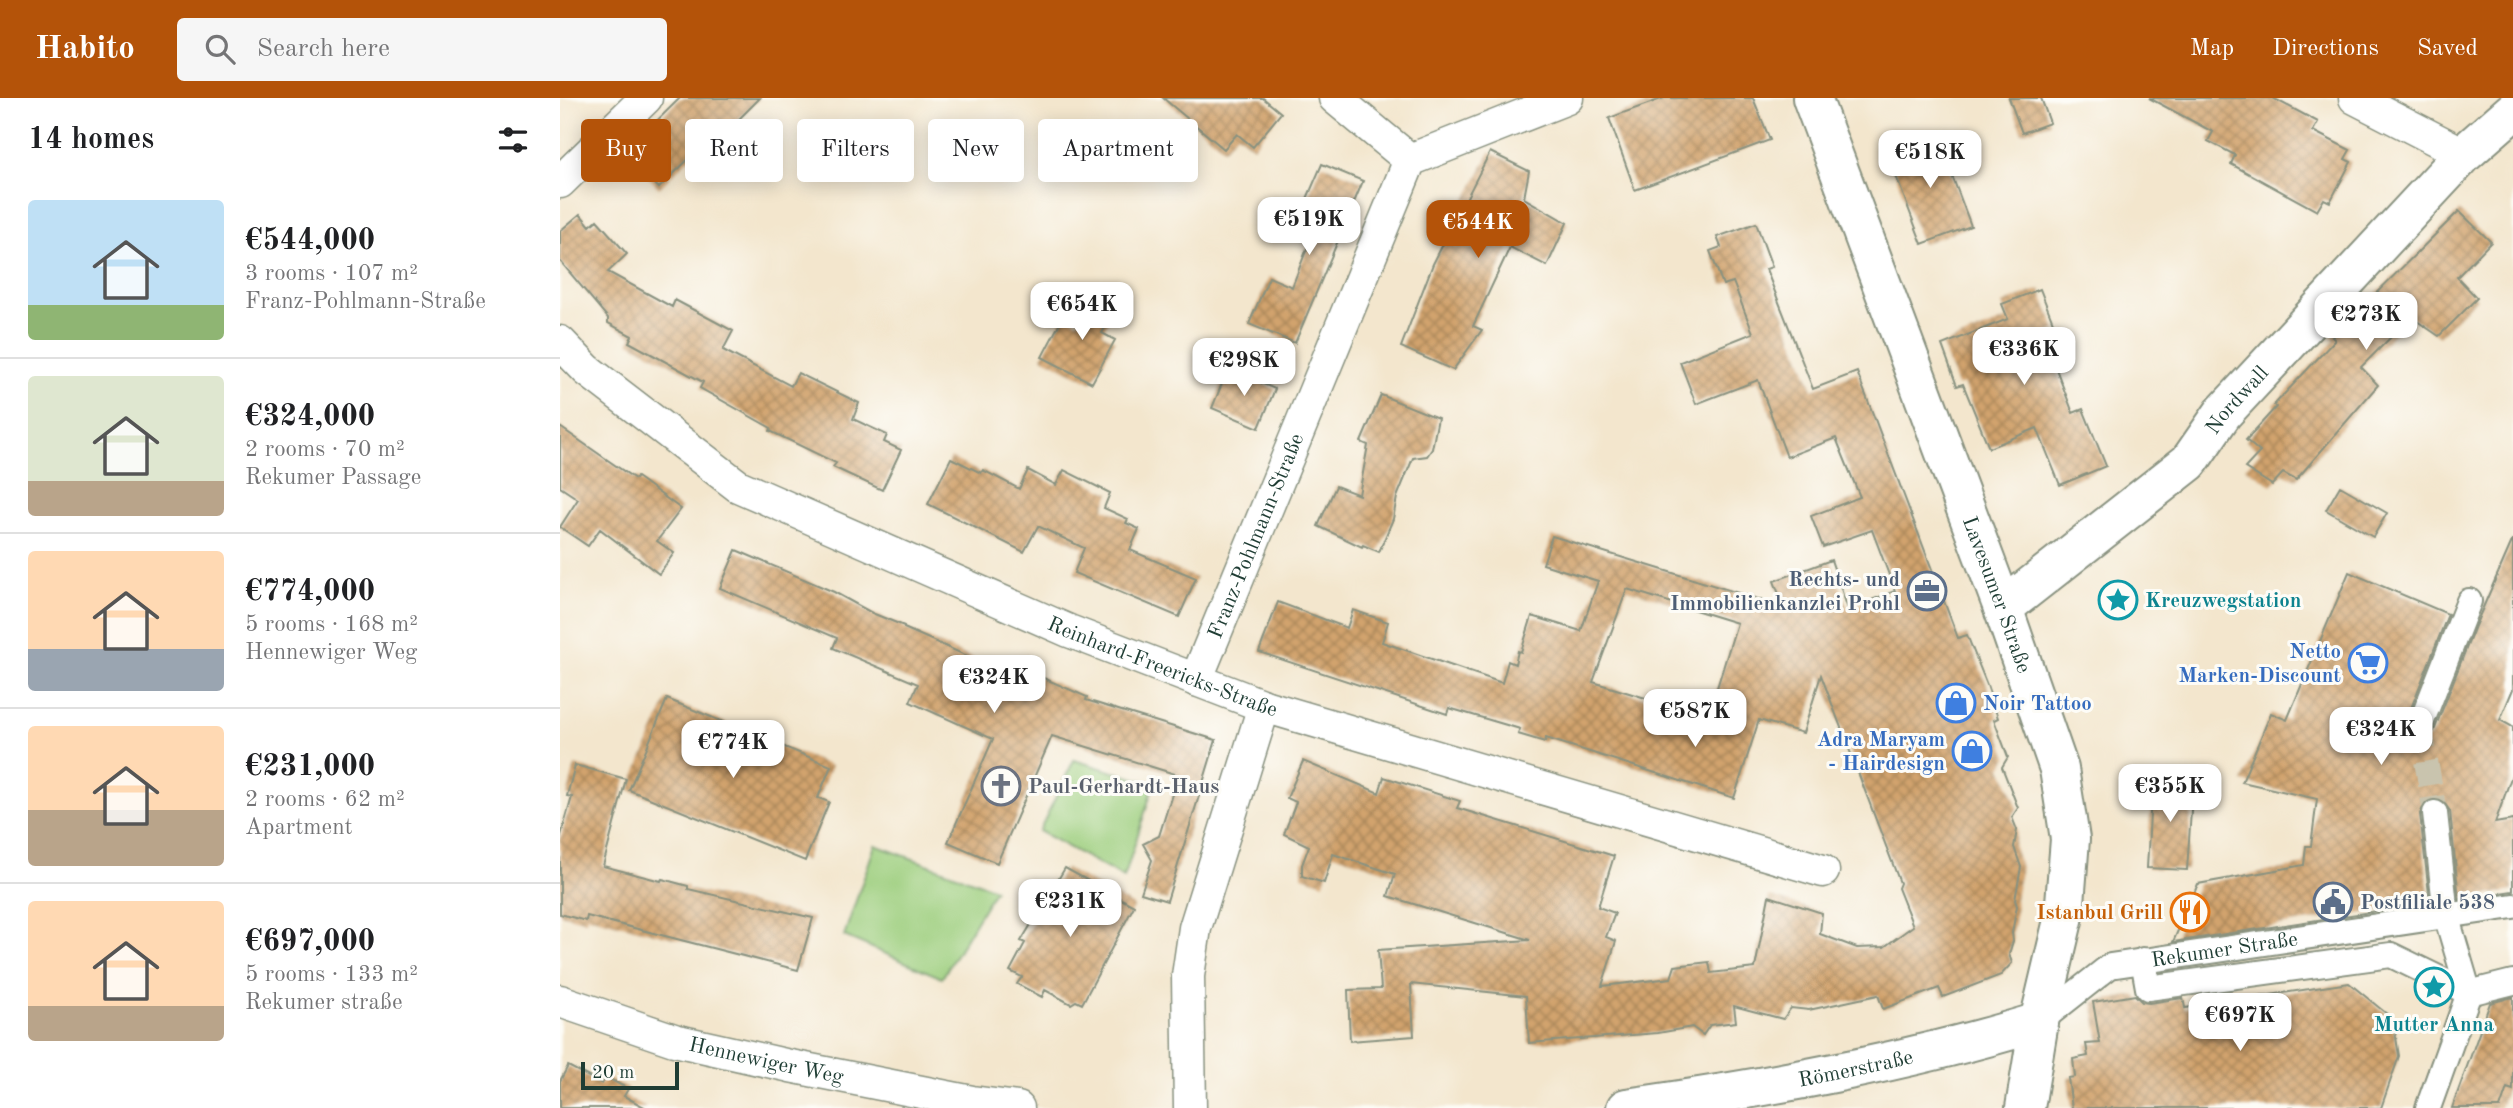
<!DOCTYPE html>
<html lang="en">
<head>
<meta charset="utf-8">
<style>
  :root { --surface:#fff; --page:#f6f6f6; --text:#202124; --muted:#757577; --line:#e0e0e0; --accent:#b45309 }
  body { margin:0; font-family:"Old Standard TT",serif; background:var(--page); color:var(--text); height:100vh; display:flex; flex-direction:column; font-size:26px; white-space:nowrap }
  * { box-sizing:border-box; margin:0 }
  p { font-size:23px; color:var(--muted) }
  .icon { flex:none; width:38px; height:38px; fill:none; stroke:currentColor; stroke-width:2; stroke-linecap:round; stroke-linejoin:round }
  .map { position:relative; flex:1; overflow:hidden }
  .details { display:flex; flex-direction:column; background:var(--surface); width:560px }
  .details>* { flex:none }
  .hud { position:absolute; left:21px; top:21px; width:665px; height:63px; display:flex; gap:14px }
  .scale { position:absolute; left:21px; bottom:18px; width:98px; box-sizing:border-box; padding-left:7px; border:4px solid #1f3d34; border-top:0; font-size:19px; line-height:24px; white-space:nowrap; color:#1f3d34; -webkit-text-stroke:5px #fdfcf7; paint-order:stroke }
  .price { position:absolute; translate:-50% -60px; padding:0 16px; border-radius:14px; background:#fff; color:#222; font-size:23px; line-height:46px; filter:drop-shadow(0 2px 4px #0008) }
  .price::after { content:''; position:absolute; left:50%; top:42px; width:21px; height:16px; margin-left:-10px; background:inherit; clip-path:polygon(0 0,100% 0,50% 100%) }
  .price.on { background:var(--accent); color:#fff }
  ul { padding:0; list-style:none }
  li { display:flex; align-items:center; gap:21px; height:175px; padding:0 28px }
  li+li { border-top:2px solid var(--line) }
  li span { display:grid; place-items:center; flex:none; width:196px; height:140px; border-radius:7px; color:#555 }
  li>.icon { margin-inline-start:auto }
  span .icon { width:84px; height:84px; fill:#fffc; stroke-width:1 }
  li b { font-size:30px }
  h2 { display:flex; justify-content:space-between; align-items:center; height:84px; padding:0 28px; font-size:30px }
  .chip { padding:0 24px; border-radius:7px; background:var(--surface); box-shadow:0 4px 18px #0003; font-size:24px; line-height:63px }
  .chip.on { background:var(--accent); color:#fff }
  header { display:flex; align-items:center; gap:42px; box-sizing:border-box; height:98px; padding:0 35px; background:var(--accent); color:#fff }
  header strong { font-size:33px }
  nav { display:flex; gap:38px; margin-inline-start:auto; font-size:24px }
  .search { width:490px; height:63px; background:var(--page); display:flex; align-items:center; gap:18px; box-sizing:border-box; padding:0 24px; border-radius:7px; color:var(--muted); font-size:26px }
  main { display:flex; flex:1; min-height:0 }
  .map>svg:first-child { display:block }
</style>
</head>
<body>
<header>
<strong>Habito</strong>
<div class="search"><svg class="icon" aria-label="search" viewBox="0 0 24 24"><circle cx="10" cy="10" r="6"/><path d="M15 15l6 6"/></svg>Search here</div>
<nav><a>Map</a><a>Directions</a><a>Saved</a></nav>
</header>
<main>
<section class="details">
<h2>14 homes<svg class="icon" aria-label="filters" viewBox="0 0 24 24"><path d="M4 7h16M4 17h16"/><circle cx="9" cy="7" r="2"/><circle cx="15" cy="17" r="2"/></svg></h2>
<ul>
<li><span style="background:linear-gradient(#bfe0f5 75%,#8fb573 0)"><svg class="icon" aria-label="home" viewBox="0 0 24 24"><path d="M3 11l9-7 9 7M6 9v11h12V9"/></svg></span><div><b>€544,000</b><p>3 rooms · 107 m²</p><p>Franz-Pohlmann-Straße</p></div></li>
<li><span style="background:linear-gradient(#dfe7d0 75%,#b9a48a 0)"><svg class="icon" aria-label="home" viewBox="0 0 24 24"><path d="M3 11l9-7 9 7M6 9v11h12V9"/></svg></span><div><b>€324,000</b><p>2 rooms · 70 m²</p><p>Rekumer Passage</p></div></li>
<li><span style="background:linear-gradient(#ffd9b3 70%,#9aa5b1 0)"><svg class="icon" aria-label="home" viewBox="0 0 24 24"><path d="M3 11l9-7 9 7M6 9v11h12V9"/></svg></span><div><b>€774,000</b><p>5 rooms · 168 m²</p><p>Hennewiger Weg</p></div></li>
<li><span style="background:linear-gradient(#ffd9b3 60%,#b9a48a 0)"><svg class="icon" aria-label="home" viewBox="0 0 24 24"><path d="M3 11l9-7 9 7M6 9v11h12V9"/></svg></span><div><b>€231,000</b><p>2 rooms · 62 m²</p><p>Apartment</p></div></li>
<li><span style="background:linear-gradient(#ffd9b3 75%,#b9a48a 0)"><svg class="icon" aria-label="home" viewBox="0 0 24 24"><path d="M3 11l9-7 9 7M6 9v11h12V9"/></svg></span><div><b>€697,000</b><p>5 rooms · 133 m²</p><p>Rekumer straße</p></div></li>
</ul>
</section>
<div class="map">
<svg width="1953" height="1010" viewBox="0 0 1953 1010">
  <defs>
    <pattern id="building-cross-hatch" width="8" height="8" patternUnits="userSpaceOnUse" patternTransform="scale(1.75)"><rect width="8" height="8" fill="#d1a36d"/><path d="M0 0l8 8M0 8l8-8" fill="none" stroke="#a9865a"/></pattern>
  </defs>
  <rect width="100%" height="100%" fill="#fdfcf7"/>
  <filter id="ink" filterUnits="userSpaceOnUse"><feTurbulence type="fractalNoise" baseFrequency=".0143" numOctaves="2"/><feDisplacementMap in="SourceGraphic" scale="14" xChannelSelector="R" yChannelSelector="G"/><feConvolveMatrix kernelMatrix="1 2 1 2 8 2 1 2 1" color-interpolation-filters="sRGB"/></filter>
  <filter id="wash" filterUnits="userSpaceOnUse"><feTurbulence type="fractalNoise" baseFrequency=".00686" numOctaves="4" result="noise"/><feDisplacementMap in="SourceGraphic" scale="28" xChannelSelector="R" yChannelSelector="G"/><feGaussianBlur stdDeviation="1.57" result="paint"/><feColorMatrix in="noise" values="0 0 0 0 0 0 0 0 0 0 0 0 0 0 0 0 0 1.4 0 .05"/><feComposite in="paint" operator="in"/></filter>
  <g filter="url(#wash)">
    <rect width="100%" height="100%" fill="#f3e6cd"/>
    <path fill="#9cce7d" stroke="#5e8658" stroke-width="2" d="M514,662L594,686L564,780L479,733Z
      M315,747L435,791L382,880L284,838Z"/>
    <g id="blocks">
      <path fill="url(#building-cross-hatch)" fill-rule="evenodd" d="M120,0H200L152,48L147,43L99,90L64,55Z
        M603,0H703L721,15L693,49L677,36L664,51Z
        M1104,0H1193L1210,42L1075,92L1049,20Z
        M1449,0H1481L1490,25L1462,35Z
        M1589,0H1713L1758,24L1753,33L1790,52L1785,61L1791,64L1770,104L1764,101L1757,113L1671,66L1675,57L1648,43L1653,34Z
        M1377,38L1411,128L1362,146L1328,57Z
        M930,54L969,73L964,100L1007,125L987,168L950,149L913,228L922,232L893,272L841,249L873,166Z
        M762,66L803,83L735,245L689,226L709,179L732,189L760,117L743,110Z
        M1899,113L1931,144L1897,179L1917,200L1879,238L1851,219L1801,269L1818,287L1736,382L1723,375L1712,387L1685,370L1700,354L1686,342L1716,309L1714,307L1775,242L1772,239Z
        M20,116L30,128L37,122L67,156L48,174L112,209L115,202L173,233L163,252L231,288L238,275L299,305L293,321L327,337L324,344L341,352L322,392L273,369L276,365L210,333L211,330L140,290L143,284L69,244L72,238L48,225V220L0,163V133Z
        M1196,125L1212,169L1206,171L1253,291L1297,274L1398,540L1407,537L1427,587L1438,620L1434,622L1448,659L1442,669L1458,710L1452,719L1457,732L1454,749L1461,769L1455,802L1457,808L1452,835L1453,843L1449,856L1452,865L1441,877L1383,899L1379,890L1323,911L1318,897L1249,912L1231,910L1223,921L1174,908L1176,924L1150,927L1143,937L1132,929L1098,935L969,945L966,898L851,886L854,938L790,943L788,892L821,891L818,852L970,842L828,798L835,776L773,756L764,785L742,778V767L749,748L724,736L736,704L727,700L743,663L819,695L824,679L900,703L897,710L1054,758L1038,809L1055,815L1046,839L1056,843L1042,888L1111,880L1115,868L1149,864L1151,875L1195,870L1209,798L1262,815L1260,836L1297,850L1324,849L1353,828L1338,790L1340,785L1261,577L1243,635L1199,622L1174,700L986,640L985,644L958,636L960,631L889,610L887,616L699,554L718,504L787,530L793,512L828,524L822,544L942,585L948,563L955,566L958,553L961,554L972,518L1021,533L1038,483L983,466L992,438L1224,509L1214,483L1271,462L1288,511L1335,493L1312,432L1263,449L1251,418L1300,399L1276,340L1227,359L1198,282L1136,306L1120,264L1193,235L1173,184L1163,187L1150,153L1161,149L1157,139ZM1067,491L1177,525L1148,619L1033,584Z
        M1480,191L1496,232L1483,237L1513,315L1523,311L1546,368L1500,387L1477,330L1429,350L1403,286L1397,288L1382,247L1448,221L1442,206Z
        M531,201L554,213L542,235L555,242L532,285L482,259L504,217L518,224Z
        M668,271L715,291L699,330L652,310Z
        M821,297L878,320L872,351L867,358L853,360L837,399L833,421L819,454L803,447L802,449L758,428L776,388L799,397L808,347L801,344Z
        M0,329L75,381L77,379L121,411L97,443L114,455L99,476L40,431L28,448L0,429L18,401L0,389Z
        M391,360L421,375L423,372L459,391L468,372L496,387L504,372L550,395L544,410L568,421L566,425L579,431L570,452L636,480L619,519L514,475L524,450L478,428L464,454L368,406Z
        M1780,388L1827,415L1813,439L1766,412Z
        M1953,441V591L1940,622L1953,629V674L1935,725L1953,722V793L1899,801L1890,713L1882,702L1873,700L1866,703L1860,716L1870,805L1613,844L1638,786L1744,767L1746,748H1751L1757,701L1682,684L1711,615L1727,622L1789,474L1888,516L1846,623L1845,631L1849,638L1855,642L1863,643L1870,639L1874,633L1915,528Z
        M176,452L274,494L312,515L344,528V530L459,581L463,571L527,599L526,602L656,642L607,803L581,795L592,762L583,746L599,738L618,677L492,638L437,765L388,744L433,641L350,604L358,586L273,550L277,540L160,490Z
        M107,601L271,668L258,700L269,704L245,763L69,692Z
        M15,667L66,681L43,768L101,783L102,781L128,788V791L253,820L238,872L27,818L26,823L0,816V741L12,699L7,698Z
        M1592,680L1633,683L1627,772L1587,770Z
        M505,770L574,808L522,906L516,903L511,906L485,892L482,899L457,886L462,879L450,873L465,845L461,843Z
        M1789,885L1833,921L1839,958L1821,1010H1512L1508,980L1515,979L1513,961L1528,958L1526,946L1540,945L1533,904L1575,897L1582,904L1589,905L1623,900L1625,910Z
        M1953,899V992L1947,990L1940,1010H1892L1930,905Z
        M8,968L42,986L46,979L68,991L64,998L86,1010H0V983Z"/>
    </g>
  </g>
  <g filter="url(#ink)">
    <use href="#blocks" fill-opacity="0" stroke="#899280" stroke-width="2"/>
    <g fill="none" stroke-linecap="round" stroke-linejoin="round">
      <path stroke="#c9c4ae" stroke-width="24" stroke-dasharray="24 12" stroke-linecap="butt" d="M1860,628L1875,715"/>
      <defs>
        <g id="pedestrian">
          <path d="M1860,628L1909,503"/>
          <path d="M1583,862L1588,890L1831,857L1909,895L1953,884"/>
          <path id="s1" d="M1479,924L1550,868L1953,808"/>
          <path d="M1868,1010L1909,895L1886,817L1875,715"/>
        </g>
        <g id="minor">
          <path d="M775,0L850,62"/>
          <path d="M1795,0L1904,56"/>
          <path d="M0,84L86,0"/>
          <path id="s2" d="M0,244L27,272L178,388L509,533L704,608L1263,773"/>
          <path id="s3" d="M636,582L850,62L1007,0"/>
          <path id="s4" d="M0,903L114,942L230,968L412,1004L458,1010"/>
          <path d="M630,1010L628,878L635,830L704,608"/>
        </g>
        <g id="tertiary">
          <path id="s5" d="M1252,0L1443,510L1499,671L1510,741L1504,818L1479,924L1465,1010"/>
          <path id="s6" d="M1443,510L1629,364L1663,315L1904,56L1953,13"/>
          <path id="s7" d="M1066,1010C1205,990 1345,965 1479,924"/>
        </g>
      </defs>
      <use href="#pedestrian" stroke="#899280" stroke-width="28"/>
      <use href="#minor" stroke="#899280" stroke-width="35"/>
      <use href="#tertiary" stroke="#899280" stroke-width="42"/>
      <use href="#pedestrian" stroke="#fff" stroke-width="24"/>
      <use href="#minor" stroke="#fff" stroke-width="32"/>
      <use href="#tertiary" stroke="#fff" stroke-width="38"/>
    </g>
  </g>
  <defs>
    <symbol id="office-ring" viewBox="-11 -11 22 22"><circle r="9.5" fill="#fdfcf7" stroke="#5c6f8a" stroke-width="1.5"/><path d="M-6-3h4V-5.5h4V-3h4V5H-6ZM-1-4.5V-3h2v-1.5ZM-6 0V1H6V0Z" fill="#5c6f8a"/></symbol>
    <symbol id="sight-ring" viewBox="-11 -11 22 22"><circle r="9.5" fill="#fdfcf7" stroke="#0f9aa8" stroke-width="1.5"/><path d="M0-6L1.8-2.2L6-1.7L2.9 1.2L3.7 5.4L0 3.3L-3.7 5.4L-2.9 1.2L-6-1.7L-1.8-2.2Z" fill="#0f9aa8"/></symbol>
    <symbol id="supermarket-ring" viewBox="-11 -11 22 22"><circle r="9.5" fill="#fdfcf7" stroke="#3f7fe0" stroke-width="1.5"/><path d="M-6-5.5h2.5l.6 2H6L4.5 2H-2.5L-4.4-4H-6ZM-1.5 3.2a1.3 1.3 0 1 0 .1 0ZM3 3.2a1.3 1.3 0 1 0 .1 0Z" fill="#3f7fe0"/></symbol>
    <symbol id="shop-ring" viewBox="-11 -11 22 22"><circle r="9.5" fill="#fdfcf7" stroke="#3f7fe0" stroke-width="1.5"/><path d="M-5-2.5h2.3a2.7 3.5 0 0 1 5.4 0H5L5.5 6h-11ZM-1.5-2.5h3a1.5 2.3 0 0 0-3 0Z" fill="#3f7fe0"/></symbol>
    <symbol id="church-ring" viewBox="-11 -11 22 22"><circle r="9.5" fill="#fdfcf7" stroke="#6b7280" stroke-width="1.5"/><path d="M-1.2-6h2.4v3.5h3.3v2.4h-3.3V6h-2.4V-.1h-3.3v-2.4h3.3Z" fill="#6b7280"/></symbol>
    <symbol id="civic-ring" viewBox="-11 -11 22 22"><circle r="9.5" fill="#fdfcf7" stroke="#5c6f8a" stroke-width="1.5"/><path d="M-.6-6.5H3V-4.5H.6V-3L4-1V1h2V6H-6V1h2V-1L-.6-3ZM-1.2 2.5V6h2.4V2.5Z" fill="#5c6f8a"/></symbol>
    <symbol id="restaurant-ring" viewBox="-11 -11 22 22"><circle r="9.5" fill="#fdfcf7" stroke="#e8710a" stroke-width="1.5"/><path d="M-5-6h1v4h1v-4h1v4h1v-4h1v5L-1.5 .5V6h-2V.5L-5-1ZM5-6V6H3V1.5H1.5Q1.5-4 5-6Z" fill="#e8710a"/></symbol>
  </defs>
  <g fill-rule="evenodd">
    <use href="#office-ring" x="1345" y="471" width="44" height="44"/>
    <use href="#sight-ring" x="1536" y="480" width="44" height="44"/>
    <use href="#supermarket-ring" x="1786" y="543" width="44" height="44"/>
    <use href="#shop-ring" x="1374" y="583" width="44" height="44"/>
    <use href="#shop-ring" x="1390" y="631" width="44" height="44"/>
    <use href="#church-ring" x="419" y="666" width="44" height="44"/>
    <use href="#civic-ring" x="1751" y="782" width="44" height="44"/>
    <use href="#restaurant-ring" x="1608" y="792" width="44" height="44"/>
    <use href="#sight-ring" x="1852" y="867" width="44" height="44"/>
  </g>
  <g text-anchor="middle" stroke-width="6" stroke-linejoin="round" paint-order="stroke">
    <g font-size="21" fill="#1f3d34" stroke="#fdfcf7">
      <text dy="7" stroke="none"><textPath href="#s6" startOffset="315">Nordwall</textPath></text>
      <text dy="7" stroke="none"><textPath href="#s3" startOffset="156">Franz-Pohlmann-Straße</textPath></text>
      <text dy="7" stroke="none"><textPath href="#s5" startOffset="530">Lavesumer Straße</textPath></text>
      <text dy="7" stroke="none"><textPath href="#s2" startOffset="691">Reinhard-Freericks-Straße</textPath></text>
      <text dy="7" stroke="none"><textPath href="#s1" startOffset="206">Rekumer Straße</textPath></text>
      <text dy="7" stroke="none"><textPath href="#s4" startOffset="215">Hennewiger Weg</textPath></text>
      <text dy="7" stroke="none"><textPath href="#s7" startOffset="233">Römerstraße</textPath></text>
    </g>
    <g font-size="21" font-weight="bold" fill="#4e5e75" stroke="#fdfcf7" text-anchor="end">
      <text x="1340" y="488">Rechts- und<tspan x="1340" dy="24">Immobilienkanzlei Prohl</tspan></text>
      <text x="1800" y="811" text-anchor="start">Postfiliale 538</text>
    </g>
    <g font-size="21" font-weight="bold" fill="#0d838f" stroke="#fdfcf7" text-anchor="start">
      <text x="1585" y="509">Kreuzwegstation</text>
      <text x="1874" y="933" text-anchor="middle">Mutter Anna</text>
    </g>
    <g font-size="21" font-weight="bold" fill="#366cbe" stroke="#fdfcf7" text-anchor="end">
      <text x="1781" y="560">Netto<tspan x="1781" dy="24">Marken-Discount</tspan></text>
      <text x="1423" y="612" text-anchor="start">Noir Tattoo</text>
      <text x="1385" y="648">Adra Maryam<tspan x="1385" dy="24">- Hairdesign</tspan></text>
    </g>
    <g font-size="21" font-weight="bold" fill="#5b616d" stroke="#fdfcf7" text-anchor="start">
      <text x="468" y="695">Paul-Gerhardt-Haus</text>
    </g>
    <g font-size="21" font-weight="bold" fill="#c56008" stroke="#fdfcf7" text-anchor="end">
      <text x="1603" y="821">Istanbul Grill</text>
    </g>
  </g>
</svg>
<div class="scale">20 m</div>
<b class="price" style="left:1370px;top:92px">€518K</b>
<b class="price" style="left:749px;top:159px">€519K</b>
<b class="price on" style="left:918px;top:162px">€544K</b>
<b class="price" style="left:522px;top:244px">€654K</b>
<b class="price" style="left:1806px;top:254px">€273K</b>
<b class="price" style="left:1464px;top:289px">€336K</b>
<b class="price" style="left:684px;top:300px">€298K</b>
<b class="price" style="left:434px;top:617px">€324K</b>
<b class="price" style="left:1135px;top:651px">€587K</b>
<b class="price" style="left:1821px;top:669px">€324K</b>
<b class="price" style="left:173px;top:682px">€774K</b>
<b class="price" style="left:1610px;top:726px">€355K</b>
<b class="price" style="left:510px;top:841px">€231K</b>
<b class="price" style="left:1680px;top:955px">€697K</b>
<div class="hud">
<a class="chip on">Buy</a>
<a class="chip">Rent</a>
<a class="chip">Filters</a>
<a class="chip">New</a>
<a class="chip">Apartment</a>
</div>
</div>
</main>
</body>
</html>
